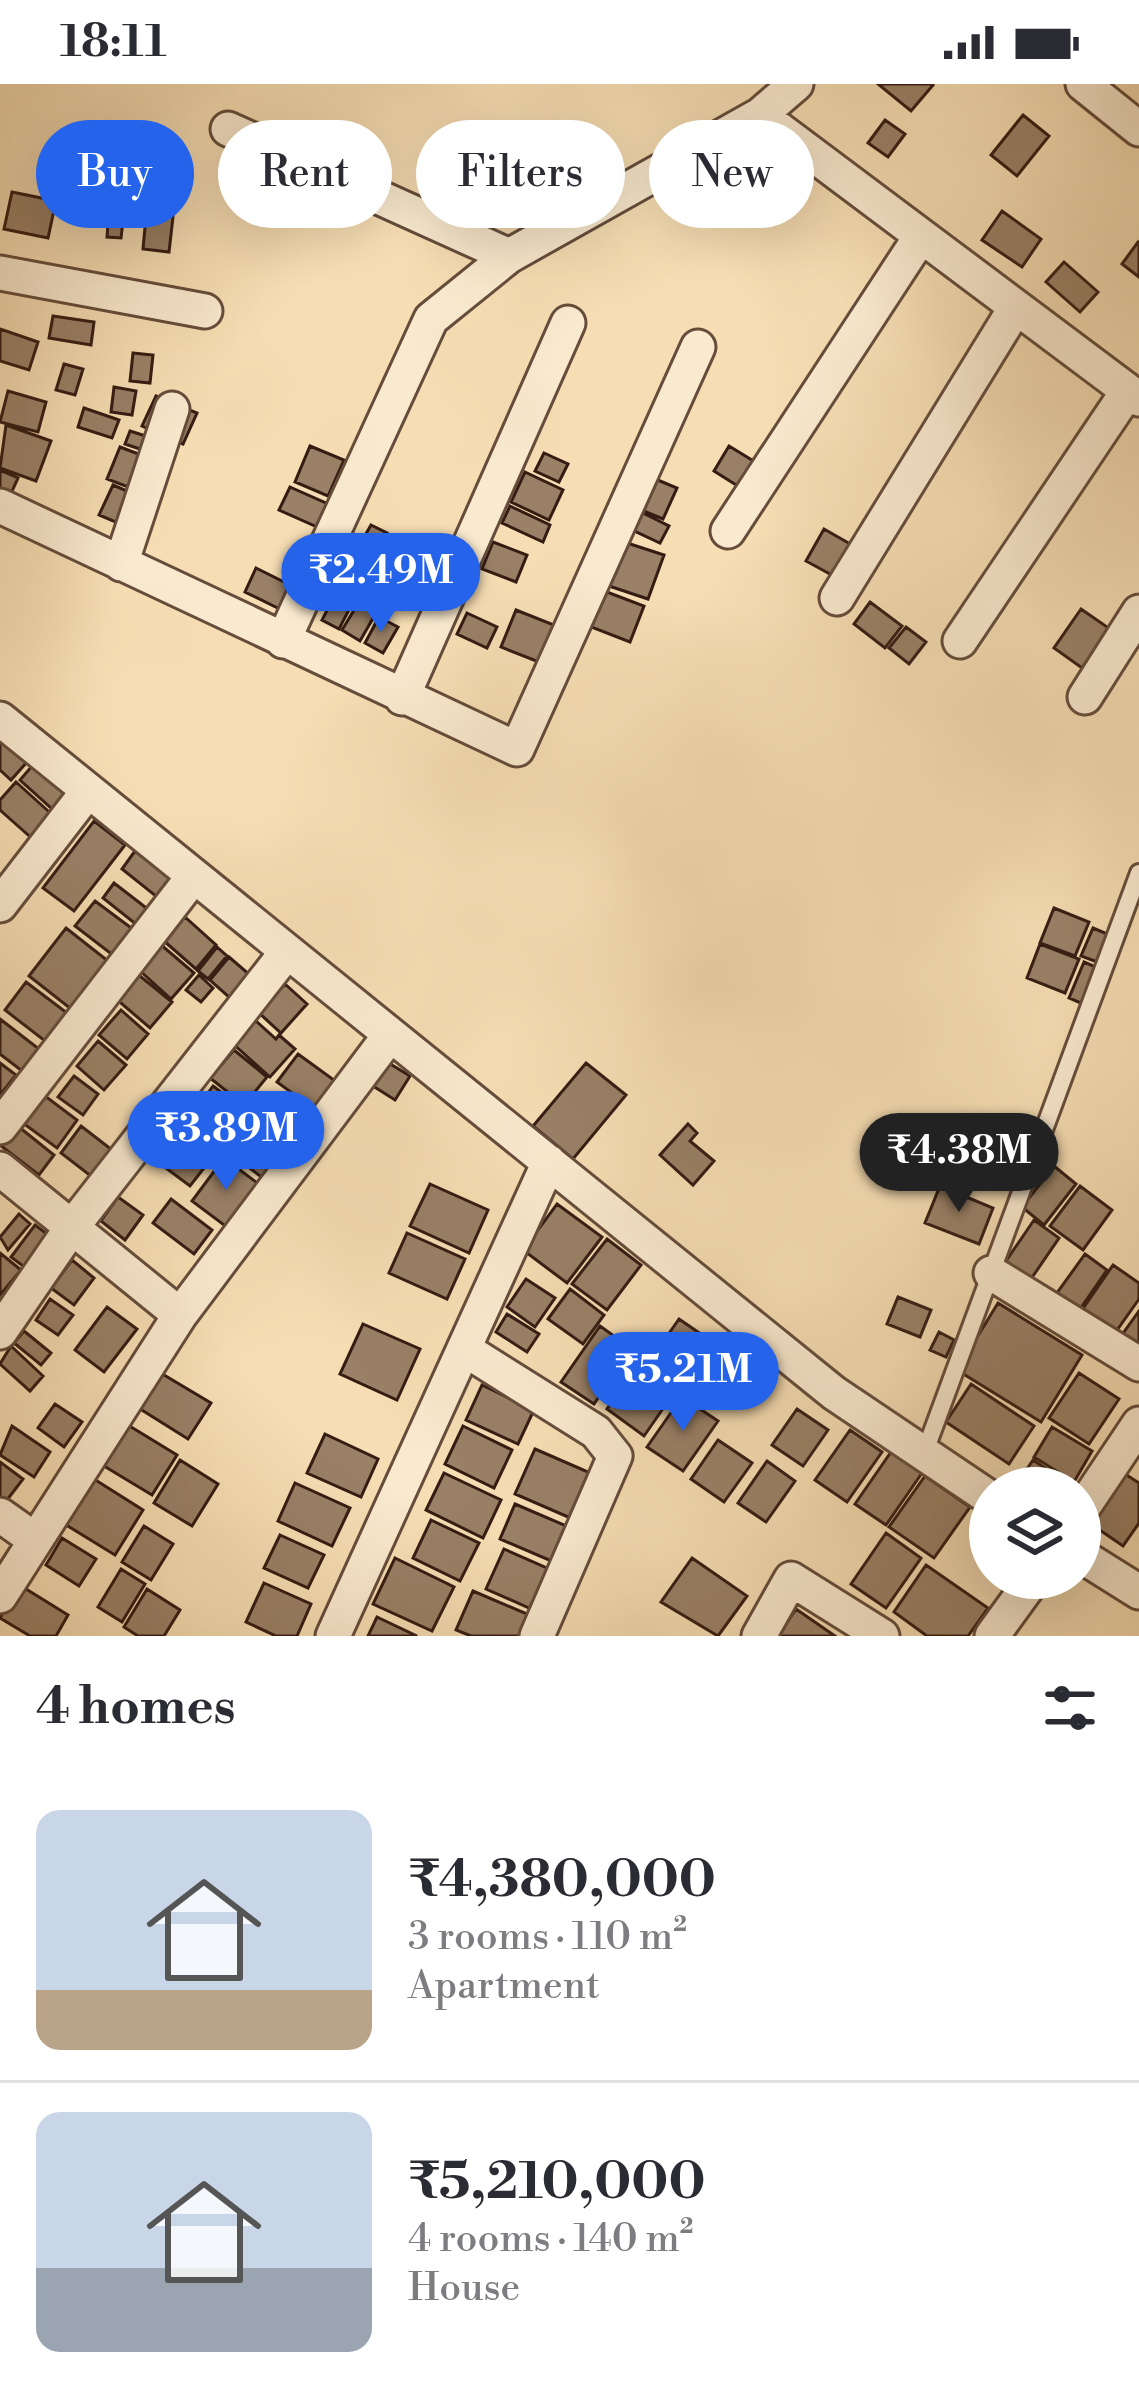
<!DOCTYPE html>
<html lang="en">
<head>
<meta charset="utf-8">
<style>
  :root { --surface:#fff; --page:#f2f2f3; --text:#2b2b33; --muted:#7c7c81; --line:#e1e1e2; --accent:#2563eb }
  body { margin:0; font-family:"Libre Bodoni",serif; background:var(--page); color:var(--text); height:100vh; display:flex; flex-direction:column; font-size:45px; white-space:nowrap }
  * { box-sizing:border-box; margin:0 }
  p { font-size:39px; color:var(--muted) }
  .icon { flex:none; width:66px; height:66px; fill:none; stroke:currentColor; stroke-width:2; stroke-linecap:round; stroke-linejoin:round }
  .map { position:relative; height:1552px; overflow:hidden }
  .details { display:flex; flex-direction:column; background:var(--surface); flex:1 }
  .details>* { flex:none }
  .guide { position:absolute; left:36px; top:36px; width:1068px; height:108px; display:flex; gap:24px }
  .controls { position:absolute; left:969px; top:1383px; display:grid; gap:24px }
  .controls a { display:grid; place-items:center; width:132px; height:132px; border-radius:50%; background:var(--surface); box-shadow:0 12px 48px #0002; font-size:60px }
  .price { position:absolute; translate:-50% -102px; padding:0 27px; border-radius:42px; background:var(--accent); color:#fff; font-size:39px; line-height:78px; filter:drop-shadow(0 3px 6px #0008) }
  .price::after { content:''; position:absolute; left:50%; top:72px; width:36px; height:27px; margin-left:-18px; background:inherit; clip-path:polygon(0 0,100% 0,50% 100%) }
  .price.current { background:#222; color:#fff }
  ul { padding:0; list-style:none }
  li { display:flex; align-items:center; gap:36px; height:300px; padding:0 36px }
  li+li { border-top:3px solid var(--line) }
  li span { display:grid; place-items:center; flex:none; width:336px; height:240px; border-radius:24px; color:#555 }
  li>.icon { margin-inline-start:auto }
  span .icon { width:144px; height:144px; fill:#fffc; stroke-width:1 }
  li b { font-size:51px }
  h2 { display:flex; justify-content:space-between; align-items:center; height:144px; padding:0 36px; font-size:51px }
  .pill { padding:0 42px; border-radius:54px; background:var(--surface); box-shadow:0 12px 48px #0002; font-size:42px; line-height:108px }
  .pill.current { background:var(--accent); color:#fff }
  .status { display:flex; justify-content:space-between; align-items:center; height:84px; padding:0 60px; background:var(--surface); direction:ltr }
  .status svg { height:33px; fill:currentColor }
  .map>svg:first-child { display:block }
</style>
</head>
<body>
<div class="status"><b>18:11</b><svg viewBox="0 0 49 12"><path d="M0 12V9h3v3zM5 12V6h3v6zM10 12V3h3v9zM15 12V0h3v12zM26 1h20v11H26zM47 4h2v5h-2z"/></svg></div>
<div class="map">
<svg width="1139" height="1552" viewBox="0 0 1139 1552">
  <rect width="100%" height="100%" fill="#f6ddb3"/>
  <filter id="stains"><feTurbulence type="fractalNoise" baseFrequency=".00167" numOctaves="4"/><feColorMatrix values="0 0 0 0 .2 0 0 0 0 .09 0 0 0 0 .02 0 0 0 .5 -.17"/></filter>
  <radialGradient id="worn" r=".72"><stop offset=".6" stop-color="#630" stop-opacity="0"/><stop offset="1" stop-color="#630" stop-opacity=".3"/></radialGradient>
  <path fill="#998066" stroke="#351c13" stroke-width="3" d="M878,0H932L933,1L911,27Z
    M1023,31L1049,52L1017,92L991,71Z
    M885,36L905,50L888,73L868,59Z
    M12,108L56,117L48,154L4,145Z
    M147,122L174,124L169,168L143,165Z
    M109,126L124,128L121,154L107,153Z
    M1002,127L1041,155L1022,183L982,156Z
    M1138,158L1139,159V193L1122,180Z
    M1064,178L1098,208L1080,228L1046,198Z
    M53,232L94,238L91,261L49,254Z
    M0,245L38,258L29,286L0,277Z
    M133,269L153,271L150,299L130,297Z
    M64,280L83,285L75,311L56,306Z
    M114,303L136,307L132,331L111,328Z
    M8,307L46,318L38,348L0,338Z
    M156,312L197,329L183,360L142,342Z
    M84,324L119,336L112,354L78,343Z
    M6,341L51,357L36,397L0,384Z
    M130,347L177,362L173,376L125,360Z
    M310,362L344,376L328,412L295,398Z
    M729,362L760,381L744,406L714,387Z
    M120,363L165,380L152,412L107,395Z
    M544,369L568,380L559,398L535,387Z
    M0,386L18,394L3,427L0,426Z
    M525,388L563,406L549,436L511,418Z
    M653,394L677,404L663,435L639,425Z
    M113,401L157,420L144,450L99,431Z
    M290,403L344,427L333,450L279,426Z
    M510,422L550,441L543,458L502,439Z
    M637,426L669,442L660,459L628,444Z
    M371,441L387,449L379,463L363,455Z
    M824,445L859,465L841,496L806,477Z
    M621,457L664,471L648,515L606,501Z
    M493,458L527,471L516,498L482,485Z
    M415,463L449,477L434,513L400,498Z
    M256,484L306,509L294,532L245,508Z
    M338,505L355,514L339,545L322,536Z
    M599,505L644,522L630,558L586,541Z
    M359,518L376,529L360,557L342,546Z
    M870,518L902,542L885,564L854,540Z
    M1081,525L1110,545L1082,584L1054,564Z
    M516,526L559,543L544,580L501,563Z
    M467,529L497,543L487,564L457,550Z
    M379,533L398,543L383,569L365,559Z
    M906,543L926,558L909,580L889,564Z
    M0,654L27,678L11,696L0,686Z
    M32,682L73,717L60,732L20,696Z
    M16,698L57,735L36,758L0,726V716Z
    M94,737L125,761L74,827L43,804Z
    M135,767L171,795L157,813L122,785Z
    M114,799L149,826L137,841L103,814Z
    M95,817L134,846L114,872L75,842Z
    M1054,824L1089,838L1075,872L1040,859Z
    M185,833L216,861L196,885L164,857Z
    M66,844L108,877L71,925L29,892Z
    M1093,844L1112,852L1100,879L1081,872Z
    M160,860L194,889L171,915L138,885Z
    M1040,860L1079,875L1065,909L1027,894Z
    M217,863L227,872L208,895L198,887Z
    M229,873L258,898L238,921L210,896Z
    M1084,878L1098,884L1083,920L1069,914Z
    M135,888L172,918L150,944L114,913Z
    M199,891L213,904L201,918L186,906Z
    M26,898L67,929L45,957L5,926Z
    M285,900L307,920L281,949L259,929Z
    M121,926L148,950L127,975L99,951Z
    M257,930L256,937L276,955L279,951L295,965L270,993L231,958Z
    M0,935L39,965L22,987L0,970Z
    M98,957L126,981L104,1006L77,982Z
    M234,966L267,993L244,1021L210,994Z
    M298,970L338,999L318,1028L277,998Z
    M387,978L410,992L395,1016L373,1002Z
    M0,979L16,991L0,1011Z
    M586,979L626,1011L573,1075L533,1042Z
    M74,992L98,1010L83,1031L58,1013Z
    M213,1002L244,1025L237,1035L206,1012Z
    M37,1006L77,1036L57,1064L16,1034Z
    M966,1032L1012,1051L1000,1081L954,1062Z
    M14,1039L54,1071L39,1091L0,1061Z
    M688,1040L697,1049L690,1057L714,1077L693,1101L660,1071Z
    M81,1042L116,1069L96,1096L61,1069Z
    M242,1045L281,1074L264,1095L226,1066Z
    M164,1055L204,1084L190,1102L151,1073Z
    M224,1074L260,1101L228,1144L192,1117Z
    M1054,1082L1076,1100L1044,1141L1022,1123Z
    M430,1100L488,1126L469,1169L410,1142Z
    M940,1102L993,1124L979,1160L925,1139Z
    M1080,1102L1112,1126L1083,1166L1050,1142Z
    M118,1113L143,1131L125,1156L101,1137Z
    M171,1115L212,1146L194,1170L153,1139Z
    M557,1120L602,1153L567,1199L523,1166Z
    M19,1130L30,1140L8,1166L0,1153Z
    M1034,1136L1059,1154L1031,1195L1006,1177Z
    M35,1141L51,1153L27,1185L11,1173Z
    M407,1149L465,1175L447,1215L389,1189Z
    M607,1155L641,1181L607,1226L572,1200Z
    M0,1169L21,1186L0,1211Z
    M1085,1170L1107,1186L1080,1225L1057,1209Z
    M72,1176L94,1194L74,1221L51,1204Z
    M1113,1181L1139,1199V1215L1115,1249L1082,1226Z
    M526,1195L555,1214L535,1243L507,1223Z
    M570,1205L604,1231L583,1260L548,1235Z
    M898,1213L931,1226L920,1253L887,1240Z
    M50,1215L73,1231L58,1251L36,1236Z
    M998,1219L1082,1271L1041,1338L957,1286Z
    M107,1223L137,1245L104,1288L75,1266Z
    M1139,1227V1264L1121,1252Z
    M507,1230L539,1250L527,1268L496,1248Z
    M679,1235L708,1255L680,1295L651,1275Z
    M363,1240L420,1265L397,1316L340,1290Z
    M600,1242L632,1265L594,1320L561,1298Z
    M24,1247L51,1269L41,1281L14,1259Z
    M939,1248L954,1256L946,1273L930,1266Z
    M11,1262L43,1292L30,1307L0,1280Z
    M640,1277L678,1303L644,1352L607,1325Z
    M159,1288L211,1319L188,1355L137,1323Z
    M1079,1289L1119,1315L1089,1360L1049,1334Z
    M971,1300L1034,1342L1009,1380L946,1338Z
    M482,1301L534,1326L518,1360L466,1336Z
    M682,1313L718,1337L683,1387L647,1363Z
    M55,1320L82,1338L64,1363L38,1344Z
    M797,1325L828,1346L803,1382L772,1361Z
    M123,1338L177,1371L152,1411L99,1379Z
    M12,1342L50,1368L34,1393L0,1371Z
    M463,1342L512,1366L494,1404L445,1380Z
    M1052,1343L1092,1367L1074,1398L1034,1373Z
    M850,1346L882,1368L847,1418L815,1396Z
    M325,1350L378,1375L361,1413L307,1389Z
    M718,1356L752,1379L724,1418L691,1395Z
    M535,1365L595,1391L575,1436L515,1410Z
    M891,1368L922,1389L886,1441L855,1420Z
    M180,1376L218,1400L192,1442L154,1419Z
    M1033,1376L1074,1403L1073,1404H1014Z
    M767,1377L795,1397L766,1438L738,1419Z
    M0,1378L23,1395L4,1420L0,1416Z
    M444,1389L501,1416L483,1454L426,1426Z
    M86,1390L143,1426L115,1471L58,1436Z
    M1125,1390L1139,1399V1439L1123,1462L1091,1440Z
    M925,1392L970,1423L934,1474L889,1443Z
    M295,1399L350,1424L332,1462L278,1437Z
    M515,1420L571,1444L556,1479L500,1455Z
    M431,1436L479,1459L460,1497L413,1474Z
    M144,1442L173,1460L151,1496L122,1478Z
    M886,1449L921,1474L886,1524L851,1500Z
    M280,1451L324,1471L308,1504L264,1484Z
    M62,1454L96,1475L79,1502L46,1481Z
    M504,1465L556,1488L538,1528L486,1505Z
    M395,1474L454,1503L432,1547L373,1520Z
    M692,1474L747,1512L718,1552L661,1518Z
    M926,1481L988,1524L968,1552H927L894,1528Z
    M121,1485L145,1500L122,1538L98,1523Z
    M264,1499L311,1520L297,1552H276L246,1538Z
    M18,1500L68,1531L56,1552H30L0,1534Z
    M147,1505L180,1526L164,1552H138L124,1543Z
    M473,1507L534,1533L525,1552H471L456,1546Z
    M796,1525L835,1552H778Z
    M377,1533L417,1552H368Z"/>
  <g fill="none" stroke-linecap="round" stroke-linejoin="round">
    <defs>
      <path id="lane" d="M924,1370L1139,789"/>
      <path id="street" d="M1083,0L1139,45
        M760,31L1139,315
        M228,45L509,172
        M0,189L205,227
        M0,422L517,665L698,263
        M728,447L921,152
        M121,480L172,325
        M837,514L1016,223
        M283,557L431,235L509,172L760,31L796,0
        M960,557L1128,307
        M1085,613L1139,528
        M402,614L568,239
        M0,635L834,1309L990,1414
        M0,821L88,707
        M0,1043L193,793
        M0,1085L180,1231
        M991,1189L1139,1280
        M0,1248L72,1143L286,869
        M464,1265L596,1348L615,1372L537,1552
        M1080,1428L1139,1340
        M0,1431L34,1455
        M1080,1471L1139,1508
        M0,1512L180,1231L390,951
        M333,1552L549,1078
        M759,1552L791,1495L882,1552
        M992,1552L1034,1494"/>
    </defs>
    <use href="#lane" stroke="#654c3b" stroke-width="22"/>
    <use href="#street" stroke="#654c3b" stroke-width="39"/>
    <use href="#lane" stroke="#f9e9ce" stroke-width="16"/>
    <use href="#street" stroke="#f9e9ce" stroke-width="33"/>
  </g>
  <rect width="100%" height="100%" filter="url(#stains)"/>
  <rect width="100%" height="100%" fill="url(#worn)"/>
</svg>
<div class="controls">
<a><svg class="icon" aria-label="layers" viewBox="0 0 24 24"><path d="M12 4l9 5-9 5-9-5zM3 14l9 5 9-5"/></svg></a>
</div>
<b class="price" style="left:381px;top:551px">₹2.49M</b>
<b class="price" style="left:226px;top:1109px">₹3.89M</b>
<b class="price current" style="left:959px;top:1131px">₹4.38M</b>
<b class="price" style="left:683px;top:1350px">₹5.21M</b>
<div class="guide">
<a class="pill current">Buy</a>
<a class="pill">Rent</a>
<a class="pill">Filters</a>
<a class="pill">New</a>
</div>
</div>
<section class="details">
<h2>4 homes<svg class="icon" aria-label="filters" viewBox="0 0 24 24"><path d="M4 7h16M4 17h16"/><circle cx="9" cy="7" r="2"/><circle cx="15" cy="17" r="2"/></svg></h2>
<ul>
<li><span style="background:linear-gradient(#c9d6e8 75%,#b9a48a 0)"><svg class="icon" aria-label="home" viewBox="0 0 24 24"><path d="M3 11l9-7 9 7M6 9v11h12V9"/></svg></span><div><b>₹4,380,000</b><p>3 rooms · 110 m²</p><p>Apartment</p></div></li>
<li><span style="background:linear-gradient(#c9d6e8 65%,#9aa5b1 0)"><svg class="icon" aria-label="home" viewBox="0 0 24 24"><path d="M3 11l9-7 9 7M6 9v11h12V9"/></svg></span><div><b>₹5,210,000</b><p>4 rooms · 140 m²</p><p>House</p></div></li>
</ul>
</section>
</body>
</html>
